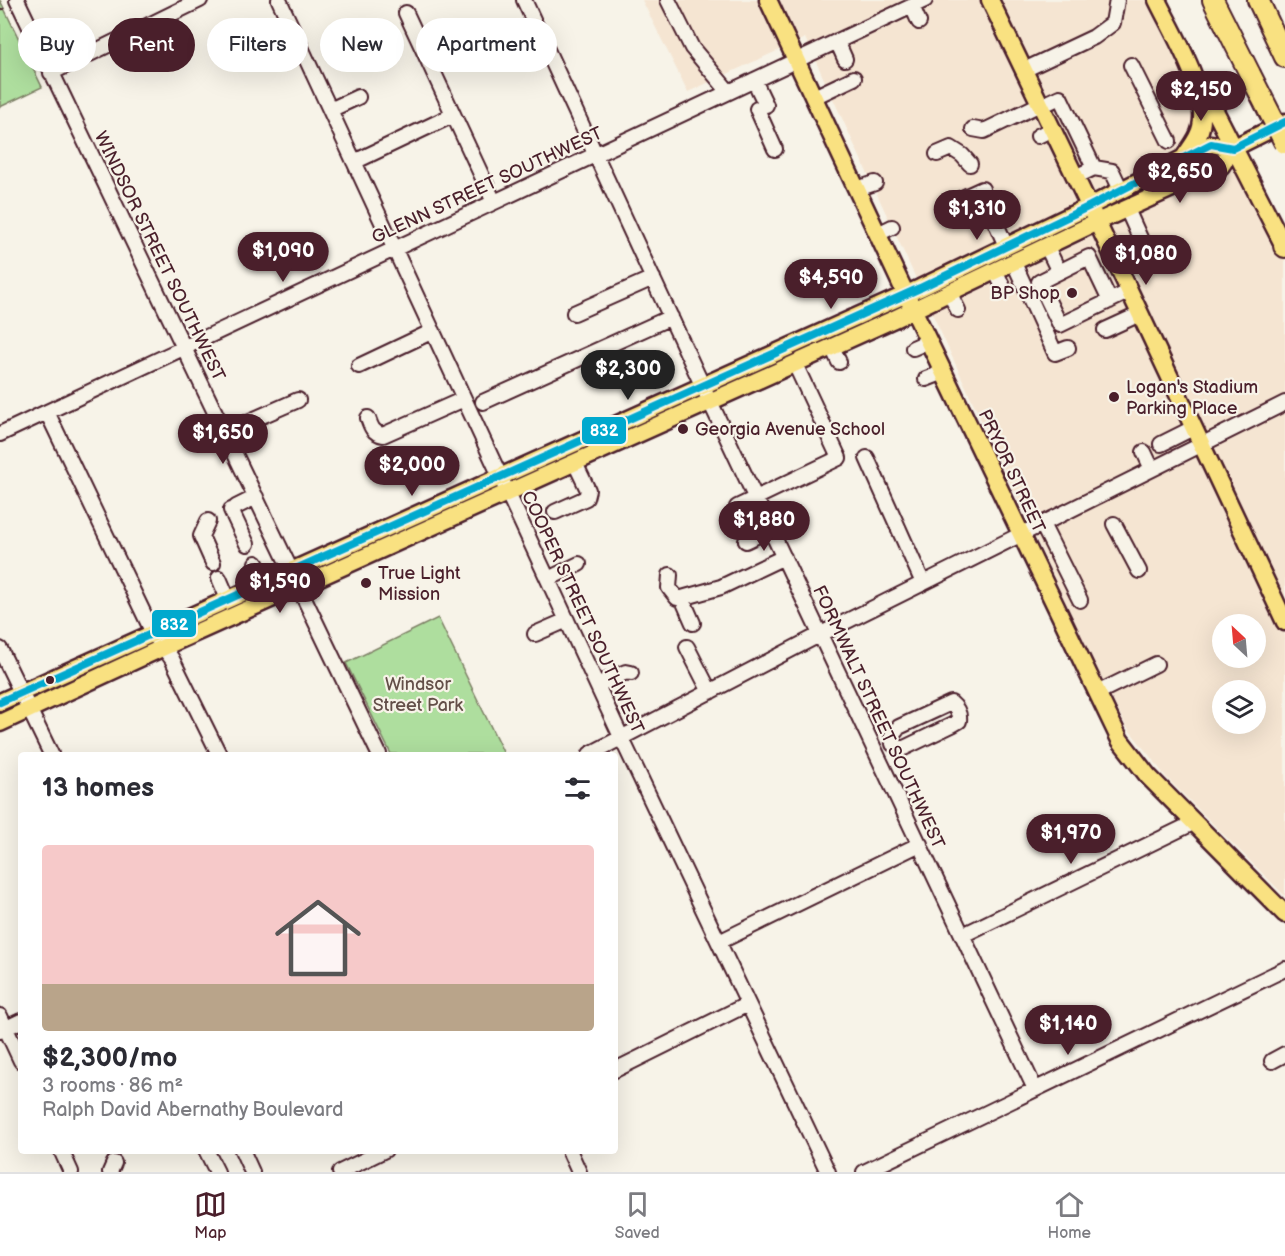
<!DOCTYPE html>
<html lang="en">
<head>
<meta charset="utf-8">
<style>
  :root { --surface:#fff; --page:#f7f7f7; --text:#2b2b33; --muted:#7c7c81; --line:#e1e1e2; --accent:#4a1f2b }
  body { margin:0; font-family:"Balsamiq Sans",sans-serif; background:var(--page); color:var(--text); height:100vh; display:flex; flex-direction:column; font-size:22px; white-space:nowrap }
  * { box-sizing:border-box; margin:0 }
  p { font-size:20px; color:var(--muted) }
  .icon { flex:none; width:33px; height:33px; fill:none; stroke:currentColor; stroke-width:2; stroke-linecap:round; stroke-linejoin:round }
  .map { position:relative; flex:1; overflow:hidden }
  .drawer { position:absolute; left:18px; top:752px; width:600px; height:402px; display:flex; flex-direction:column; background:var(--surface); border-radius:6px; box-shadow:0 6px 24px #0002 }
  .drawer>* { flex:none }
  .banner { position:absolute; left:18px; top:18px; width:600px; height:54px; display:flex; gap:12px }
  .needle { width:39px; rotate:334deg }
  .tools { position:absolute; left:1212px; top:614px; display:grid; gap:12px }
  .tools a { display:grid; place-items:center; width:54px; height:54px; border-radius:50%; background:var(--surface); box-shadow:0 6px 24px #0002; font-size:30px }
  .price { position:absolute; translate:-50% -51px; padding:0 14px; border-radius:21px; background:var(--accent); color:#fff; font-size:20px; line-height:39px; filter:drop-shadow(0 2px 3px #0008) }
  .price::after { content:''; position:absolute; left:50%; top:36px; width:18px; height:14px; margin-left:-9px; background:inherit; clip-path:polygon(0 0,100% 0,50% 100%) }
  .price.active { background:#222; color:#fff }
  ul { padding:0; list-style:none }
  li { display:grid; align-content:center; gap:12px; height:318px; padding:0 24px }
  li span { display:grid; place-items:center; height:186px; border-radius:6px; color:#555 }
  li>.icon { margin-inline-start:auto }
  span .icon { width:108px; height:108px; fill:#fffc; stroke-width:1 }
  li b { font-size:26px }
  h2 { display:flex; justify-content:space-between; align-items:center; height:72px; padding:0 24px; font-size:26px }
  .pill { padding:0 21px; border-radius:27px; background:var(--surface); box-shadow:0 6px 24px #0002; font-size:21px; line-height:54px }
  .pill.active { background:var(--accent); color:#fff }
  .tab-bar { display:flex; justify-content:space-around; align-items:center; height:84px; border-top:2px solid var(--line); background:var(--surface); font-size:16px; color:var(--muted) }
  .tab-bar a { display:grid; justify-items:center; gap:3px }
  .tab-bar .active { color:var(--accent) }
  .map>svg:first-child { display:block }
</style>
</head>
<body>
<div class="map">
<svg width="1285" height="1172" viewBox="0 0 1285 1172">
  <rect width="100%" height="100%" fill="#f7f3e8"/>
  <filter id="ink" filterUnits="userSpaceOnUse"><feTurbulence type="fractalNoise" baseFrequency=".0167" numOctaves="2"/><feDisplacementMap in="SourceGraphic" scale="12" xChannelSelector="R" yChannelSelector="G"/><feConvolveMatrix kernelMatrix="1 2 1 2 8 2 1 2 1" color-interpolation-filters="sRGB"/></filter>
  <g filter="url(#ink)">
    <path fill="#f5e5d2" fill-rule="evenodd" d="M642,0H1163L1285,256V896L1167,778L1126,726L1092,660L805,38L688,92ZM1222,624H1256V657H1222ZM1222,690H1256V723H1222Z"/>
    <path fill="#aede9e" stroke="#7c7e64" stroke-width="1.5" d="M0,0L42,87L0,107Z
      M438,618L504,754H391L346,663Z"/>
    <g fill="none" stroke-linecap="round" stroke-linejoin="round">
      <defs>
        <path id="minor" d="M17,0L379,754
          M279,0L622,739L828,1172
          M524,0L697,374L1035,1089
          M668,0L692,48L729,92
          M912,6L919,22
          M406,13L494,202
          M837,41L845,59
          M1131,65L1169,141
          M1024,70L1094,37L1113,23L1117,0
          M51,73L200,0
          M754,80L766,105
          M814,97L854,78
          M1041,106L1060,97L1094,168
          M757,109L775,149
          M330,110L358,97
          M973,129L984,131L1040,104
          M1038,136L1052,129
          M937,154L951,148L962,155L970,164
          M354,162L453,115
          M1075,177L1094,168L1112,171L1121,190
          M857,189L875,183
          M960,199L982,189
          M1127,209L1140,238
          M994,219L1006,246
          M878,234L892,227
          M1047,247L1059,272
          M1014,263L1055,353L1068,348
          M996,272L1003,287
          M950,294L958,310
          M1110,301L1089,257L1039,282L1060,325L1130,291
          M574,313L653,278
          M1105,330L1140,314
          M832,347L839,362
          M913,348L929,341
          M359,366L433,331
          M926,379L944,372
          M483,402L671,317
          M47,412L153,633L172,659L219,754
          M368,418C371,427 373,433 383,435L464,399
          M225,432L298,400
          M0,434L925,0
          M1161,444L1193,428
          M1144,452L1152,469
          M867,458L923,583
          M236,507L256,497
          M737,507L839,458L795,364
          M231,510L247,544
          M555,512L586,498L588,490L575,463
          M208,521L201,536L213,563
          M1042,524L1080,600
          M1114,524L1139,571
          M746,541L771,529
          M256,563L264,582
          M670,575L669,588L677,598H682
          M219,578L228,599
          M548,579L579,564
          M693,623L682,598L721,587L784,557
          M535,634L567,620
          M687,647L710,692
          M0,649L51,754
          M597,685L626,672L631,673
          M1097,693L1156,664
          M951,703C957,708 960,713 959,721L952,725L904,748H900L893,744L892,736L899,727Z
          M590,754L821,634L1285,403
          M963,935L1193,823
          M719,942L920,844
          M0,1016L21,1061
          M0,1031L21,1021
          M1272,1061L1285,1054
          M615,1070L748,1004
          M61,1150L71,1172
          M206,1150L217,1172
          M242,1150L252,1172
          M569,1150L579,1172
          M110,1172L114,1163
          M340,1172L385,1150
          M864,1172L1285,969"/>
        <path id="major" d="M768,0L901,284L1120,740L1148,776L1285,914
          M990,0L1097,222L1285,622
          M1157,0C1173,33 1209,91 1201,127C1199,138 1191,147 1185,156
          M1195,80L1211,103L1284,246
          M0,702L920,288L1090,206L1211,144L1233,148
          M0,723L164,647L894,319L1097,222L1221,166L1233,148L1285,122"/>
        <path id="highway" d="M1213,0L1250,74
          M1258,0L1285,57
          M1284,246L1285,247"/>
      </defs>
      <use href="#minor" stroke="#4a1f2b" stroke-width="18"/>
      <use href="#major" stroke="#4a1f2b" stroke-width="21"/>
      <use href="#highway" stroke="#4a1f2b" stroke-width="24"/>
      <path stroke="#4a1f2b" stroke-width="2" stroke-dasharray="4.5 4.5" stroke-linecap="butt" d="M0,10L6,8"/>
      <use href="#minor" stroke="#f7f3e8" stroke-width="14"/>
      <use href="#major" stroke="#f9e181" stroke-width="16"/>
      <use href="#highway" stroke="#f9e181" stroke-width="20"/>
      <defs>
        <path id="highway-bridge" d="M1250,74L1285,143"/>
      </defs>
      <use href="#highway-bridge" stroke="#4a1f2b" stroke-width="24" stroke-linecap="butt"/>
      <use href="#highway-bridge" stroke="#f9e181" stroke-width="20"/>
      <defs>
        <path id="bus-1" d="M0,702L920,288L1090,206L1211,144L1233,148L1285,122"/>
      </defs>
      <use href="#bus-1" stroke="#f7f3e8" stroke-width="12"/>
      <use href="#bus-1" stroke="#00a9ce" stroke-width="8"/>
    </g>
  </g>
  <g fill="#4a1f2b" stroke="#f7f3e8" stroke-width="2">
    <circle cx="1072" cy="293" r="6"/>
    <circle cx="1114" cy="397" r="6"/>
    <circle cx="683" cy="429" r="6"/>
    <circle cx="366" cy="583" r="6"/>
    <circle cx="50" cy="680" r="5"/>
  </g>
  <g text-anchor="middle" stroke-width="4.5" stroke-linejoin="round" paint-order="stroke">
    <g font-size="18" fill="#4a1f2b" stroke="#f7f3e8">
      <text transform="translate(487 185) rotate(-25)" y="6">GLENN STREET SOUTHWEST</text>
      <text transform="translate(160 256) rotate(64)" y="6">WINDSOR STREET SOUTHWEST</text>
      <text transform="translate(1012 471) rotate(65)" y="6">PRYOR STREET</text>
      <text transform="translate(583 612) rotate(65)" y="6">COOPER STREET SOUTHWEST</text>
      <text transform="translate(879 717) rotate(65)" y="6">FORMWALT STREET SOUTHWEST</text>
    </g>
    <g font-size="18" fill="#4a1f2b" stroke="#f7f3e8" text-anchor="start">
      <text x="1060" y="299" text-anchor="end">BP Shop</text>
      <text x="1126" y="393">Logan's Stadium<tspan x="1126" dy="21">Parking Place</tspan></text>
      <text x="695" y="435">Georgia Avenue School</text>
      <text x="378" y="579">True Light<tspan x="378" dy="21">Mission</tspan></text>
    </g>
    <g font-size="18" fill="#634f48" stroke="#f7f3e8">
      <text x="418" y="690">Windsor<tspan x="418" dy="21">Street Park</tspan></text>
    </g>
  </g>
  <g stroke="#f7f3e8" stroke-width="2">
    <rect x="581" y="416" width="46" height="29" rx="6" fill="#00a9ce"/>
    <rect x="151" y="609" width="46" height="29" rx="6" fill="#00a9ce"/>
  </g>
  <g font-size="16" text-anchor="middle" font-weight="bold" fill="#fff">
    <text x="604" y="436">832</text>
    <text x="174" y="630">832</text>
  </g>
</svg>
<div class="tools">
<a><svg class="needle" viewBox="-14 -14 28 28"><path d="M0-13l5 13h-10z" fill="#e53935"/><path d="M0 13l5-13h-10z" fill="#7c7c81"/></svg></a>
<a><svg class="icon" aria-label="layers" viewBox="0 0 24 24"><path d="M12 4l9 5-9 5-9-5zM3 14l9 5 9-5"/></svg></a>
</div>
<b class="price" style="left:1201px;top:122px">$2,150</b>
<b class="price" style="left:1180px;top:204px">$2,650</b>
<b class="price" style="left:977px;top:241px">$1,310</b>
<b class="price" style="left:283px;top:283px">$1,090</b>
<b class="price" style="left:1146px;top:286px">$1,080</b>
<b class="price" style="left:831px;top:310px">$4,590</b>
<b class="price active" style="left:628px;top:401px">$2,300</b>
<b class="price" style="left:223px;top:465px">$1,650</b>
<b class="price" style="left:412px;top:497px">$2,000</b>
<b class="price" style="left:764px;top:552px">$1,880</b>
<b class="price" style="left:280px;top:614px">$1,590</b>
<b class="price" style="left:1071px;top:865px">$1,970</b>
<b class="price" style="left:1068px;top:1056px">$1,140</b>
<div class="banner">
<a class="pill">Buy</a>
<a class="pill active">Rent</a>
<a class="pill">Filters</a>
<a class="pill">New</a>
<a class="pill">Apartment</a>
</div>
<section class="drawer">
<h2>13 homes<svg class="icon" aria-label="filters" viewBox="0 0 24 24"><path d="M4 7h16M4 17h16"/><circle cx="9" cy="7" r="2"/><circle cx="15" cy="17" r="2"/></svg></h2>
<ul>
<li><span style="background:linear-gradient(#f6c9c9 75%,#b9a48a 0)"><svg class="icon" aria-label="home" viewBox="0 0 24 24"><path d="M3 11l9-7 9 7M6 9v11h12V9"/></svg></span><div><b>$2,300/mo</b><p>3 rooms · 86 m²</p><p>Ralph David Abernathy Boulevard</p></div></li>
</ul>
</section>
</div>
<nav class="tab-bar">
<a class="active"><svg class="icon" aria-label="map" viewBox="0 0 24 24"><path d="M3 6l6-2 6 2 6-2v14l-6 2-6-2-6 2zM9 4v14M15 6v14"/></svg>Map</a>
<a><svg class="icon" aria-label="saved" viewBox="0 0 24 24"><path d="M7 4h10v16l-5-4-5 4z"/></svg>Saved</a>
<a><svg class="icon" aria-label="home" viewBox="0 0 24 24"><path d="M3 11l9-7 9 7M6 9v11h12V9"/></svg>Home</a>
</nav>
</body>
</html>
